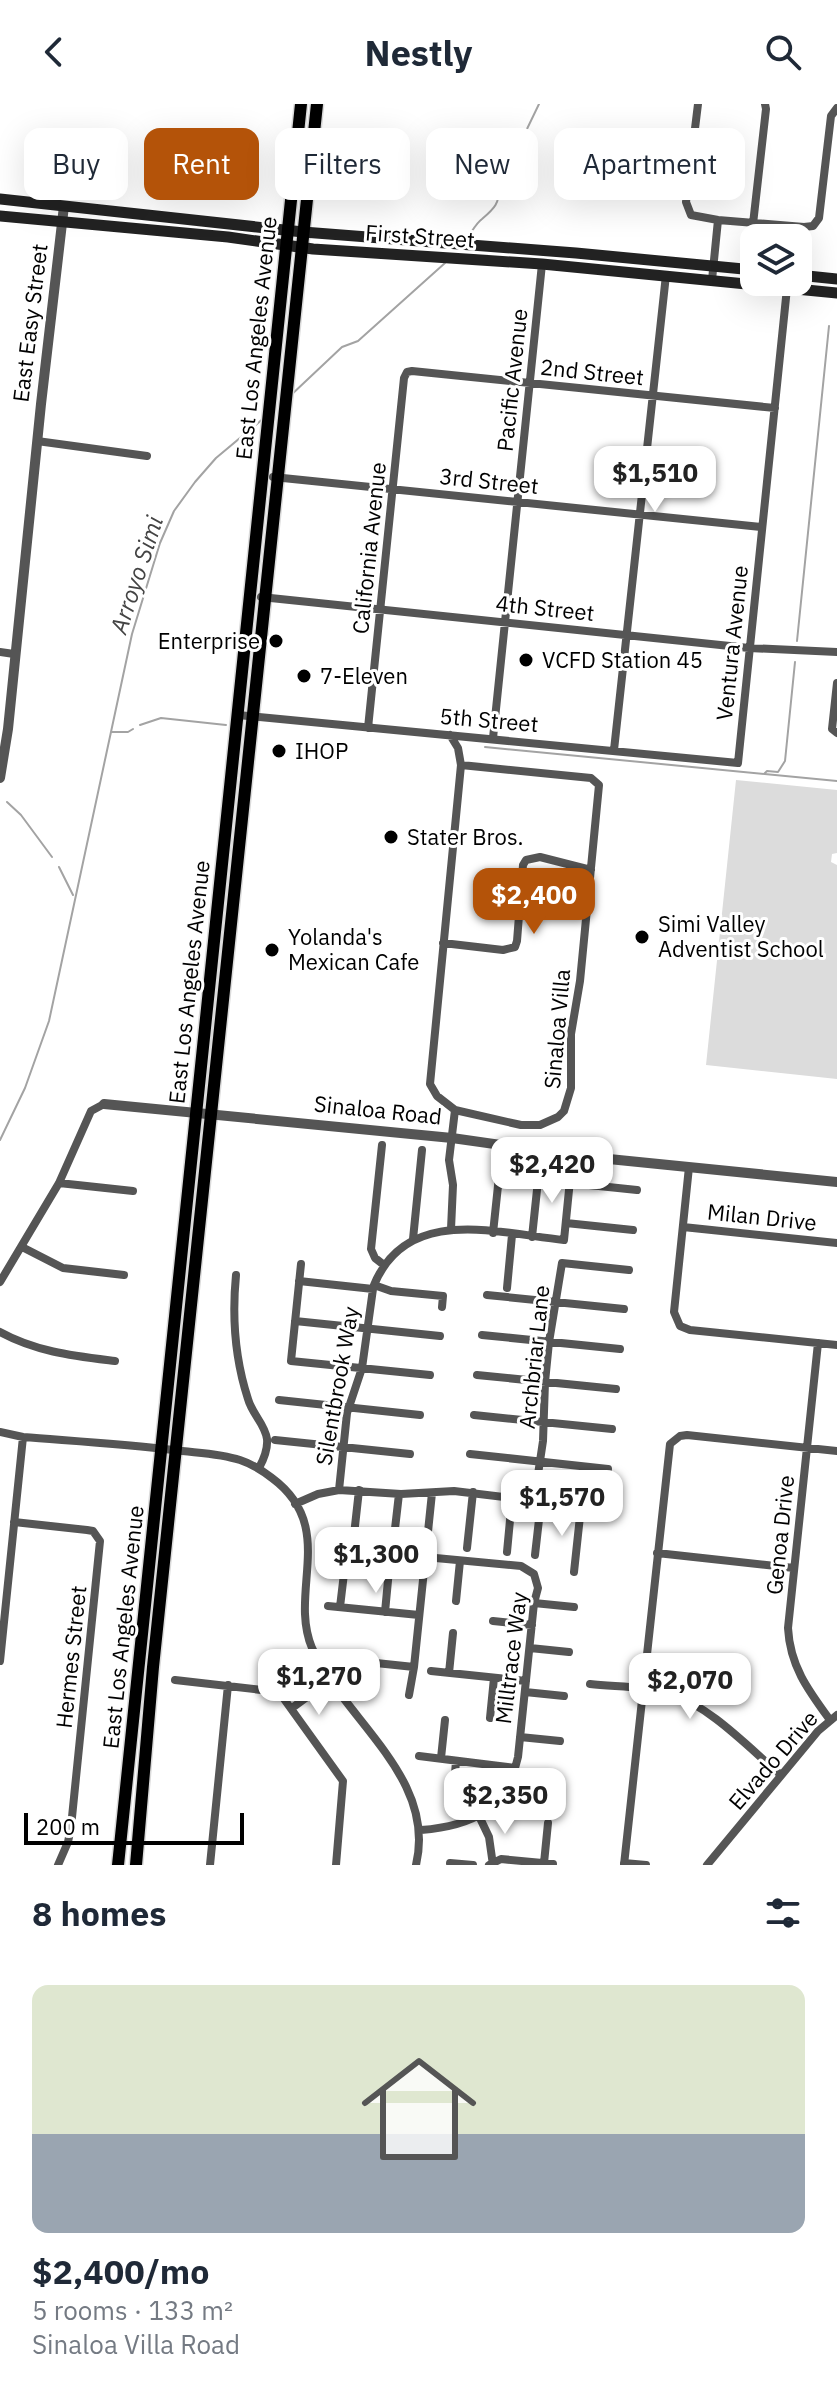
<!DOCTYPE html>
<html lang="en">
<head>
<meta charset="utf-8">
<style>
  :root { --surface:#fff; --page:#f2f2f3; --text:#1f2937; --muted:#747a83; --accent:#b45309 }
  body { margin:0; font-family:"IBM Plex Sans",sans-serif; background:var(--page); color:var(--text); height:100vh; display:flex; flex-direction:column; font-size:30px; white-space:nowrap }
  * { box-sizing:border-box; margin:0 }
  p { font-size:26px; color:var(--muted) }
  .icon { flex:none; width:44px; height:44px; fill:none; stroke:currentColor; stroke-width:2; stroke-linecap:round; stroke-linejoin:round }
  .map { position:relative; height:1761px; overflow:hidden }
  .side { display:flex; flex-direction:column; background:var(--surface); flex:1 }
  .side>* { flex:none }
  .top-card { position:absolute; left:24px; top:24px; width:790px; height:72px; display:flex; gap:16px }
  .fabs { position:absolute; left:740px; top:120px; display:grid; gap:16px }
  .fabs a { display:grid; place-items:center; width:72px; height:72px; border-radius:16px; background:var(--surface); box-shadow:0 8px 32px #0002; font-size:40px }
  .scale { position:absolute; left:24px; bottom:20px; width:220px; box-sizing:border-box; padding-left:8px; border:4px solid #000; border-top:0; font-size:22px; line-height:28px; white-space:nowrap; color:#000; -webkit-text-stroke:6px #fff; paint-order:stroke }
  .price { position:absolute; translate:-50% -68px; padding:0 18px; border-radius:16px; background:#fff; color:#222; font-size:26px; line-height:52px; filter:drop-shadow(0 2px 4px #0008) }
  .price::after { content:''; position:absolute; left:50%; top:48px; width:24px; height:18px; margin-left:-12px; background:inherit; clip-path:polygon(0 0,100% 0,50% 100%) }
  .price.active { background:var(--accent); color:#fff }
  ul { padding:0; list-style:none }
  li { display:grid; align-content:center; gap:16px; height:424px; padding:0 32px }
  li span { display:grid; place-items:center; height:248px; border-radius:16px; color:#555 }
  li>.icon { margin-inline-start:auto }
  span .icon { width:144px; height:144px; fill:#fffc; stroke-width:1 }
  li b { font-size:34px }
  h2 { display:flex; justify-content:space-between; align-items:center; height:96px; padding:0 32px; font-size:34px }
  .chip { padding:0 28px; border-radius:16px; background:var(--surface); box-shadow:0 8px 32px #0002; font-size:28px; line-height:72px }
  .chip.active { background:var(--accent); color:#fff }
  header { display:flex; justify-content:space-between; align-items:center; height:104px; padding:0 32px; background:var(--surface); font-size:36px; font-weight:700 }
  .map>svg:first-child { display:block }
</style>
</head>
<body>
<header><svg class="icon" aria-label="back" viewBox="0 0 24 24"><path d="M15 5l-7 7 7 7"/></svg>Nestly<svg class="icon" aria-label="search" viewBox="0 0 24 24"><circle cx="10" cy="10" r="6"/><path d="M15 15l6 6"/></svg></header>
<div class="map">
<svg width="837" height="1761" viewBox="0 0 837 1761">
  <rect width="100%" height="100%" fill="#fff"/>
  <path fill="#dcdcdc" d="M736,676L837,686V749L832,750L831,758L837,761V975L706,961Z"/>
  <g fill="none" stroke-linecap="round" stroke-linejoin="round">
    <path stroke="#a3a3a3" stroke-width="2" d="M465,137C471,130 475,120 482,115C495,104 499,100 500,81L539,0
      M290,292L342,243L358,237L445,159
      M797,537L829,222
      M140,621L161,614L226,621
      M111,628H128L133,625
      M485,643L837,677
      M765,669L767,667L778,668L785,657L795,558
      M7,698L21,711L52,753
      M59,763L73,791
      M0,1036L25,984L49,917L132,530L160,439L174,407L195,378L216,354L264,314"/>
    <defs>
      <path id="primary" d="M118,1761L301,0
        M136,1761L153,1563L317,0"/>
    </defs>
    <use href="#primary" stroke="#dbdbdb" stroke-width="15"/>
    <path stroke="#555" stroke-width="8" d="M698,0L686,98L691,111L718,116L804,123L813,122L819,114L831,12L837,4
      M753,120L766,5L765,0
      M712,176L718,116
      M37,337L147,352
      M273,373L761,423
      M261,493L749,544L837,548
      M0,548L14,550
      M837,579L832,625L837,629
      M238,611L738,659L787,184
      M368,624L404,274L407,268L412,267L775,304
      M450,631L458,644L461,661L430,980L437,992L455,1006L521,1021H540L558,1013L564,1007L571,984V930L580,877L599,681L591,674L461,661
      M493,634L542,160
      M614,646L666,171
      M443,839L503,846L515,843L517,837L523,761L526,756L540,753L591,766
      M382,1041L371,1145L375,1154L384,1161
      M689,1063L674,1208L680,1222L690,1226L837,1241
      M59,1079L133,1087
      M570,1079L637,1086
      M566,1119L633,1126
      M683,1123L837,1139
      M451,1125L453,1081L449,1056L455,1006
      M493,1129L500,1063
      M532,1133L539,1067
      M413,1135L422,1046
      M22,1143L63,1164L124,1171
      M301,1160L291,1257L430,1271
      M236,1171C232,1212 235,1255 248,1295C252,1310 265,1320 267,1335C268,1346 264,1355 259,1364
      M299,1177L373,1185L362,1264L347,1309L339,1386
      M0,1178L59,1079L91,1007L104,1000
      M507,1184L512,1131
      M487,1191L624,1205
      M442,1203L443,1192L391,1187L374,1181C407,1101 497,1129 564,1136L571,1066
      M295,1217L440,1232
      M0,1228C36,1248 75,1252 115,1257
      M482,1231L620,1245
      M818,1239L788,1524C790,1562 808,1586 830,1616
      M477,1271L616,1285
      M279,1296L420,1311
      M474,1311L612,1325
      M0,1328L23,1333C73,1337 124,1340 174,1346C196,1349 219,1349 240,1356C252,1360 263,1367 272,1374C338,1423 288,1487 312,1544C345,1617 437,1673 416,1761
      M275,1336L410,1350
      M470,1350L608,1365
      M534,1397L543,1337L545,1278L549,1238L562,1159L629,1166
      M295,1400L318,1390L339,1386L401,1390L454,1387L604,1405
      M14,1418L87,1426L93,1427L100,1437L71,1723L68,1738L58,1761
      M353,1440L359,1386
      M393,1442L399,1390
      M467,1444L473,1388
      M507,1448L512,1395
      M657,1449L794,1464
      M535,1451L541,1398
      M574,1468L581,1403
      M456,1497L460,1457
      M534,1499L574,1503
      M328,1502L419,1511
      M340,1503L345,1461
      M385,1508L389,1466
      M493,1517L532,1521
      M530,1544L569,1548
      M0,1557L23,1333
      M357,1557L414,1563
      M431,1567L526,1577
      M449,1569L453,1529
      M175,1576L279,1588L343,1677L336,1761
      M590,1580C616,1583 645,1582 671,1590C710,1602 750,1645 781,1671
      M525,1588L564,1592
      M409,1591L414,1563L432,1389
      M292,1604L330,1576
      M490,1614L494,1574
      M520,1633L560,1637
      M419,1652L515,1664
      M441,1654L445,1616
      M511,1677L555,1681
      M453,1695L456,1657
      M479,1712L489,1733L493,1761
      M421,1726C471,1722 506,1707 518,1653L534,1499L538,1484L534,1470L521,1462L425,1453
      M450,1759L473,1761
      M544,1759L548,1719
      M624,1759L646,1761
      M210,1761L228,1581
      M489,1761L501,1755L553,1760
      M624,1761L670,1340L680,1332L687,1331L837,1347
      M707,1761L818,1627L837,1611"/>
    <path stroke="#555" stroke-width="10" d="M0,674L8,625L41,300L64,102
      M104,1000L452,1034L579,1052L837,1078"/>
    <path stroke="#222" stroke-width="11" d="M0,95L303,128L576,149L754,166
      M0,112L228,133L313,145L542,160L837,189
      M798,171L837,175"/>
    <use href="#primary" stroke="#000" stroke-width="12"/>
  </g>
  <g fill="#000" stroke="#fff" stroke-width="3">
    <circle cx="276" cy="537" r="8"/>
    <circle cx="526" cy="556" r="8"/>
    <circle cx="304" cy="572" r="8"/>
    <circle cx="279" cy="647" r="8"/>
    <circle cx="391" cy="733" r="8"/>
    <circle cx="642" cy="833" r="8"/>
    <circle cx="272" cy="846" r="8"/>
  </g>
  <g text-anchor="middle" stroke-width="6" stroke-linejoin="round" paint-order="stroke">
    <g font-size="22" fill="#000" stroke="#fff">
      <text transform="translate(420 132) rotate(4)" y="8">First Street</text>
      <text transform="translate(30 219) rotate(-83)" y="8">East Easy Street</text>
      <text transform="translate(256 234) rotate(-84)" y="8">East Los Angeles Avenue</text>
      <text transform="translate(592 268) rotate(6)" y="8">2nd Street</text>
      <text transform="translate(512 276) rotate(-84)" y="8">Pacific Avenue</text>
      <text transform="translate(489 377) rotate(6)" y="8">3rd Street</text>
      <text transform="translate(369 444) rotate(-84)" y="8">California Avenue</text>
      <text transform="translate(545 504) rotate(6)" y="8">4th Street</text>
      <text transform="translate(732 539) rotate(-84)" y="8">Ventura Avenue</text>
      <text transform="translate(489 616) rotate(5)" y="8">5th Street</text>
      <text transform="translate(189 878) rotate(-84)" y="8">East Los Angeles Avenue</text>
      <text transform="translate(557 925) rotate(-85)" y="8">Sinaloa Villa</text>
      <text transform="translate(378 1006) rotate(6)" y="8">Sinaloa Road</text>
      <text transform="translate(762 1113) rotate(6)" y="8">Milan Drive</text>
      <text transform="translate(534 1253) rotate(-84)" y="8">Archbriar Lane</text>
      <text transform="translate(337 1282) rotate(-80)" y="8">Silentbrook Way</text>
      <text transform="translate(780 1431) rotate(-84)" y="8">Genoa Drive</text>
      <text transform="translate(123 1523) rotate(-84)" y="8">East Los Angeles Avenue</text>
      <text transform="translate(71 1553) rotate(-84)" y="8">Hermes Street</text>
      <text transform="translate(511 1554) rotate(-83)" y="8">Milltrace Way</text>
      <text transform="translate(773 1656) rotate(-49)" y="8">Elvado Drive</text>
    </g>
    <g font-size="22" fill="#000" stroke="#fff" text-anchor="start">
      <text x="260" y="545" text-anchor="end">Enterprise</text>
      <text x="542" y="564">VCFD Station 45</text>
      <text x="320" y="580">7-Eleven</text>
      <text x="295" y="655">IHOP</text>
      <text x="407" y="741">Stater Bros.</text>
      <text x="658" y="828">Simi Valley<tspan x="658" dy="25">Adventist School</tspan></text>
      <text x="288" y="841">Yolanda's<tspan x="288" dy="25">Mexican Cafe</tspan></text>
    </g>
    <g font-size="24" font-style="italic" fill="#444" stroke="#fff">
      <text transform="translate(137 471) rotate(-72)" y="8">Arroyo Simi</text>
    </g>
  </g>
</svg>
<div class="fabs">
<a><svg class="icon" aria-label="layers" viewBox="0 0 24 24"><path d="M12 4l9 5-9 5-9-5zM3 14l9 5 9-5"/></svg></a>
</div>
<div class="scale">200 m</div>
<b class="price" style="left:655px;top:410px">$1,510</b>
<b class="price active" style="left:534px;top:832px">$2,400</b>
<b class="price" style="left:552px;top:1101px">$2,420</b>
<b class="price" style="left:562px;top:1434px">$1,570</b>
<b class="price" style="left:376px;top:1491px">$1,300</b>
<b class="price" style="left:319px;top:1613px">$1,270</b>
<b class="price" style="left:690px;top:1617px">$2,070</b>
<b class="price" style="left:505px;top:1732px">$2,350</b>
<div class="top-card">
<a class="chip">Buy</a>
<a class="chip active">Rent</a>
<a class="chip">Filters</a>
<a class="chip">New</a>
<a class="chip">Apartment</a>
</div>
</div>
<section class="side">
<h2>8 homes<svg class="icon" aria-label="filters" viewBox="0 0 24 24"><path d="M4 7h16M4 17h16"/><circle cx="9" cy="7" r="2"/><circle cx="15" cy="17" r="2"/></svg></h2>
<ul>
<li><span style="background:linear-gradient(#dfe7d0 60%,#9aa5b1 0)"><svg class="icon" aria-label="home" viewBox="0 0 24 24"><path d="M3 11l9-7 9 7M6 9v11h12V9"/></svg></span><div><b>$2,400/mo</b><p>5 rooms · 133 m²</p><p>Sinaloa Villa Road</p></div></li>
</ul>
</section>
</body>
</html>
